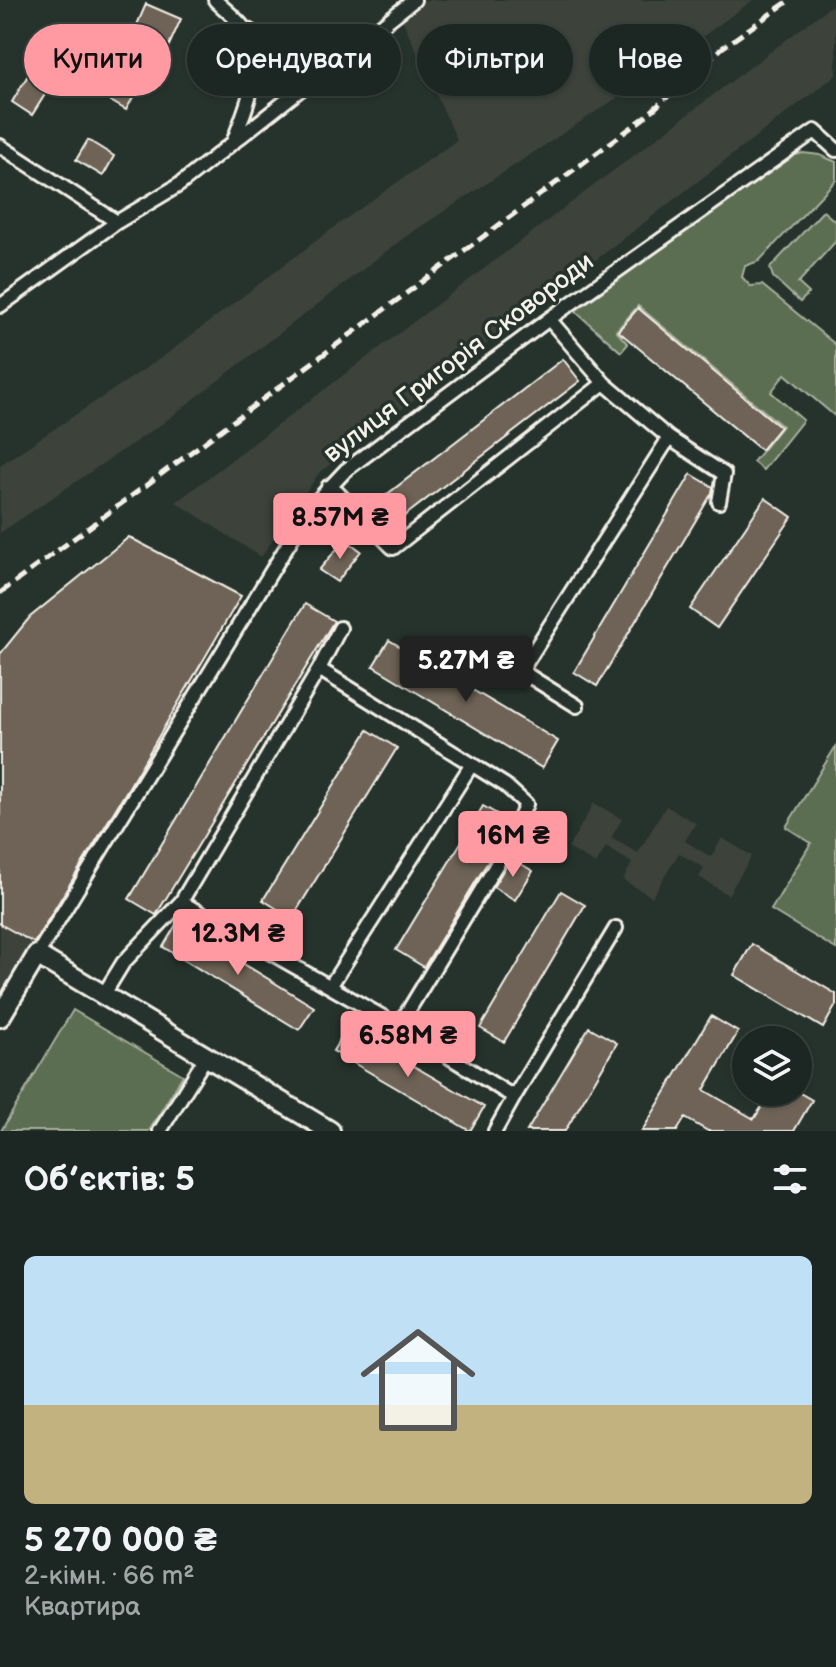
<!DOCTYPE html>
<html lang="uk">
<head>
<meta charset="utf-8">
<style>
  :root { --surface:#1c2622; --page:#252e2a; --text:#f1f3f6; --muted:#a0a5a5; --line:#3a4340; --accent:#ff9aa2 }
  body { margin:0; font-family:"Balsamiq Sans",sans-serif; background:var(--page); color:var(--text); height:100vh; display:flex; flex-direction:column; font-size:30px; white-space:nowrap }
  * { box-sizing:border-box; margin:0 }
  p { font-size:26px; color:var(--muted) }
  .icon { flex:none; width:44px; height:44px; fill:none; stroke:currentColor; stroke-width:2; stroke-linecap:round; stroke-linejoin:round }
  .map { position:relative; height:1131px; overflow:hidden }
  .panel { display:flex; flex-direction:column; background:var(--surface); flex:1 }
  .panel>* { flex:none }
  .top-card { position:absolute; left:24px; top:24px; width:788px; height:72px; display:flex; gap:16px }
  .buttons { position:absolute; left:732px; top:1026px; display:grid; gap:16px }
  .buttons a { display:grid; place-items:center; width:80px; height:80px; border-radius:50%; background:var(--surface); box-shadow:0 2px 6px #0004,0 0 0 2px var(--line); font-size:40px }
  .price { position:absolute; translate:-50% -68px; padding:0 18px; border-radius:8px; background:var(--accent); color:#111; font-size:26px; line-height:52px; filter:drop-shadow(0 2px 4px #0008) }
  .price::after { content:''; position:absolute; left:50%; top:48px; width:24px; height:18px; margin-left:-12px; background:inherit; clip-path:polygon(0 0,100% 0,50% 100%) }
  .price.active { background:#222; color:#fff }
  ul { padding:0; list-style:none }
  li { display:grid; align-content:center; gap:16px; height:424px; padding:0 24px }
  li+li { border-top:2px solid var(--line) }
  li span { display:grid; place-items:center; height:248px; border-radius:12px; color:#555 }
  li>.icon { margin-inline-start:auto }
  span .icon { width:144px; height:144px; fill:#fffc; stroke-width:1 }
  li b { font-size:34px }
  h2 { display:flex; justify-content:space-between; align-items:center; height:96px; padding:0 24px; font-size:34px }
  .pill { padding:0 28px; border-radius:36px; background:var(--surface); box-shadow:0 2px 6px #0004,0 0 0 2px var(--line); font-size:28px; line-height:72px }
  .pill.active { background:var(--accent); color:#111 }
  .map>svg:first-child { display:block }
</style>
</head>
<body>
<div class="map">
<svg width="836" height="1131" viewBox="0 0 836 1131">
  <rect width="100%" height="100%" fill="#26332d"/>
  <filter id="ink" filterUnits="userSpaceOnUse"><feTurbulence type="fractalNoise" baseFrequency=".0125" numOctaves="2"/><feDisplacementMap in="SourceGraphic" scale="16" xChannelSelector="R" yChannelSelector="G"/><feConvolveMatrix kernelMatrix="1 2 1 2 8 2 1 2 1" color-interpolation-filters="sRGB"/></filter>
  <g filter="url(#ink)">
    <path fill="#3c423a" d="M425,0H753L629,90L405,237L163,423L0,533V465L164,356L337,225L457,140L402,19Z
      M836,2V75L319,473L261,557L176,502Z
      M594,803L622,819L611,838L638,853L666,806L696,823L685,841L711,857L722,838L752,856L728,895L699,877L704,868L679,853L652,897L623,880L632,863L606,847L596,864L568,848Z
      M0,924L37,945L0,1008Z"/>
    <path fill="#5b6e51" stroke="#a8b09c" stroke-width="2" d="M803,153L820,155L836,162V180L759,261L745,266L742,277L750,286L762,285L836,345V417L785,374L771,392L803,420L763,470L753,462L782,426L638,306L616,331L628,344L621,352L575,311L777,165L792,156Z
      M823,211L836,222V241L798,283L809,293L800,302L773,277L770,268Z
      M836,746V949L771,910L811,843L786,827Z
      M73,1010L183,1075L149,1131H1Z"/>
    <path fill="#6e6457" stroke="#f4f1e8" stroke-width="2" d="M146,4L181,19L167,50L133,34Z
      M30,72L51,85L32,115L12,102Z
      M96,75L134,96L126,110L88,88Z
      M88,140L114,156L103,176L76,160Z
      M638,308L780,427L761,450L618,331Z
      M563,359L580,381L398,521L381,499Z
      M691,474L713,487L712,493L597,686L574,672Z
      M765,498L792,517L717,628L690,609Z
      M129,537L241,596L129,787L34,943L0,924V654L30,617Z
      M345,539L361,551L337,582L319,570Z
      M305,604L334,621L156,915L129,899Z
      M389,640L558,741L542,768L373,666Z
      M368,730L397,748L292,918L263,900Z
      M483,806L509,821L501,840L424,967L396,950Z
      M511,858L533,871L515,900L493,887Z
      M561,891L585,905L504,1042L480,1028Z
      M177,923L314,1007L299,1030L163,947Z
      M752,944L836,994V1005L823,1028L734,975Z
      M711,1016L738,1032L704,1090L754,1119L771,1092H798L812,1100L794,1131H708L685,1118L677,1131H642Z
      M347,1027L484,1107L470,1131L333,1051Z
      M589,1027L617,1043L565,1131H527Z"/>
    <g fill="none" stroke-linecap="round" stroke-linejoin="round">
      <defs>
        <path id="street" d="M215,0C224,9 235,17 243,27C270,59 245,108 233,143
          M246,29C286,53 309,57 354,42
          M0,146L117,222
          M0,306L117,222L179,185L414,0
          M549,319L604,383L669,438L724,474L719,502
          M328,487L337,492L393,548L604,383
          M319,669L505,785L526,804L509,844L399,1026L514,1097L495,1131
          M577,706L521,671L669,438
          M181,902L399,1026
          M37,955L292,538L315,503L346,470L549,319L815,131L836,150
          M331,985L472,764
          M104,994L123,963L181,902L319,669L340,628
          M514,1097L616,928
          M160,1131L206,1057"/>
        <path id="secondary" d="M0,1017L37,955L330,1131"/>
      </defs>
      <use href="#street" stroke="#f4f1e8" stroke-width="18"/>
      <use href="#secondary" stroke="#f4f1e8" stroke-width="24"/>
      <use href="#street" stroke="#26332d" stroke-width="12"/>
      <use href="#secondary" stroke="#26332d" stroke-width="18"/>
      <path stroke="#f4f1e8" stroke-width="5" stroke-dasharray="12 6" stroke-linecap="butt" d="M0,593L644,118L722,48L790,0"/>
    </g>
  </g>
  <g text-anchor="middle" stroke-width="7" stroke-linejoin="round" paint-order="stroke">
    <g font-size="26" fill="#f4f1e8" stroke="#26332d">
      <text transform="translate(458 357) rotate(-37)" y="9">вулиця Григорія Сковороди</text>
    </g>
  </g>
</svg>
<div class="buttons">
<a><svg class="icon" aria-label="layers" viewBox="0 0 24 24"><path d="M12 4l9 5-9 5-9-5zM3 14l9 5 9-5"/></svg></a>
</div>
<b class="price" style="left:340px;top:561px">8.57M ₴</b>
<b class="price active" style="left:466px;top:704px">5.27M ₴</b>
<b class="price" style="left:513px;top:879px">16M ₴</b>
<b class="price" style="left:238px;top:977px">12.3M ₴</b>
<b class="price" style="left:408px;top:1079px">6.58M ₴</b>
<div class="top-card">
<a class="pill active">Купити</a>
<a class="pill">Орендувати</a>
<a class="pill">Фільтри</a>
<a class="pill">Нове</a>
</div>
</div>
<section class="panel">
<h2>Об’єктів: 5<svg class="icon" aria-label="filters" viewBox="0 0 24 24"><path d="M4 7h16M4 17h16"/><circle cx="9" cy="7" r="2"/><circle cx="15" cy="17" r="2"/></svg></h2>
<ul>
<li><span style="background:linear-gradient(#bfe0f5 60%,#c2b280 0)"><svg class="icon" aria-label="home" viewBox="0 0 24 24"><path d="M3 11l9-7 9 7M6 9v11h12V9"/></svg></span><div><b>5 270 000 ₴</b><p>2-кімн. · 66 m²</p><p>Квартира</p></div></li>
</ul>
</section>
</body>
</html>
